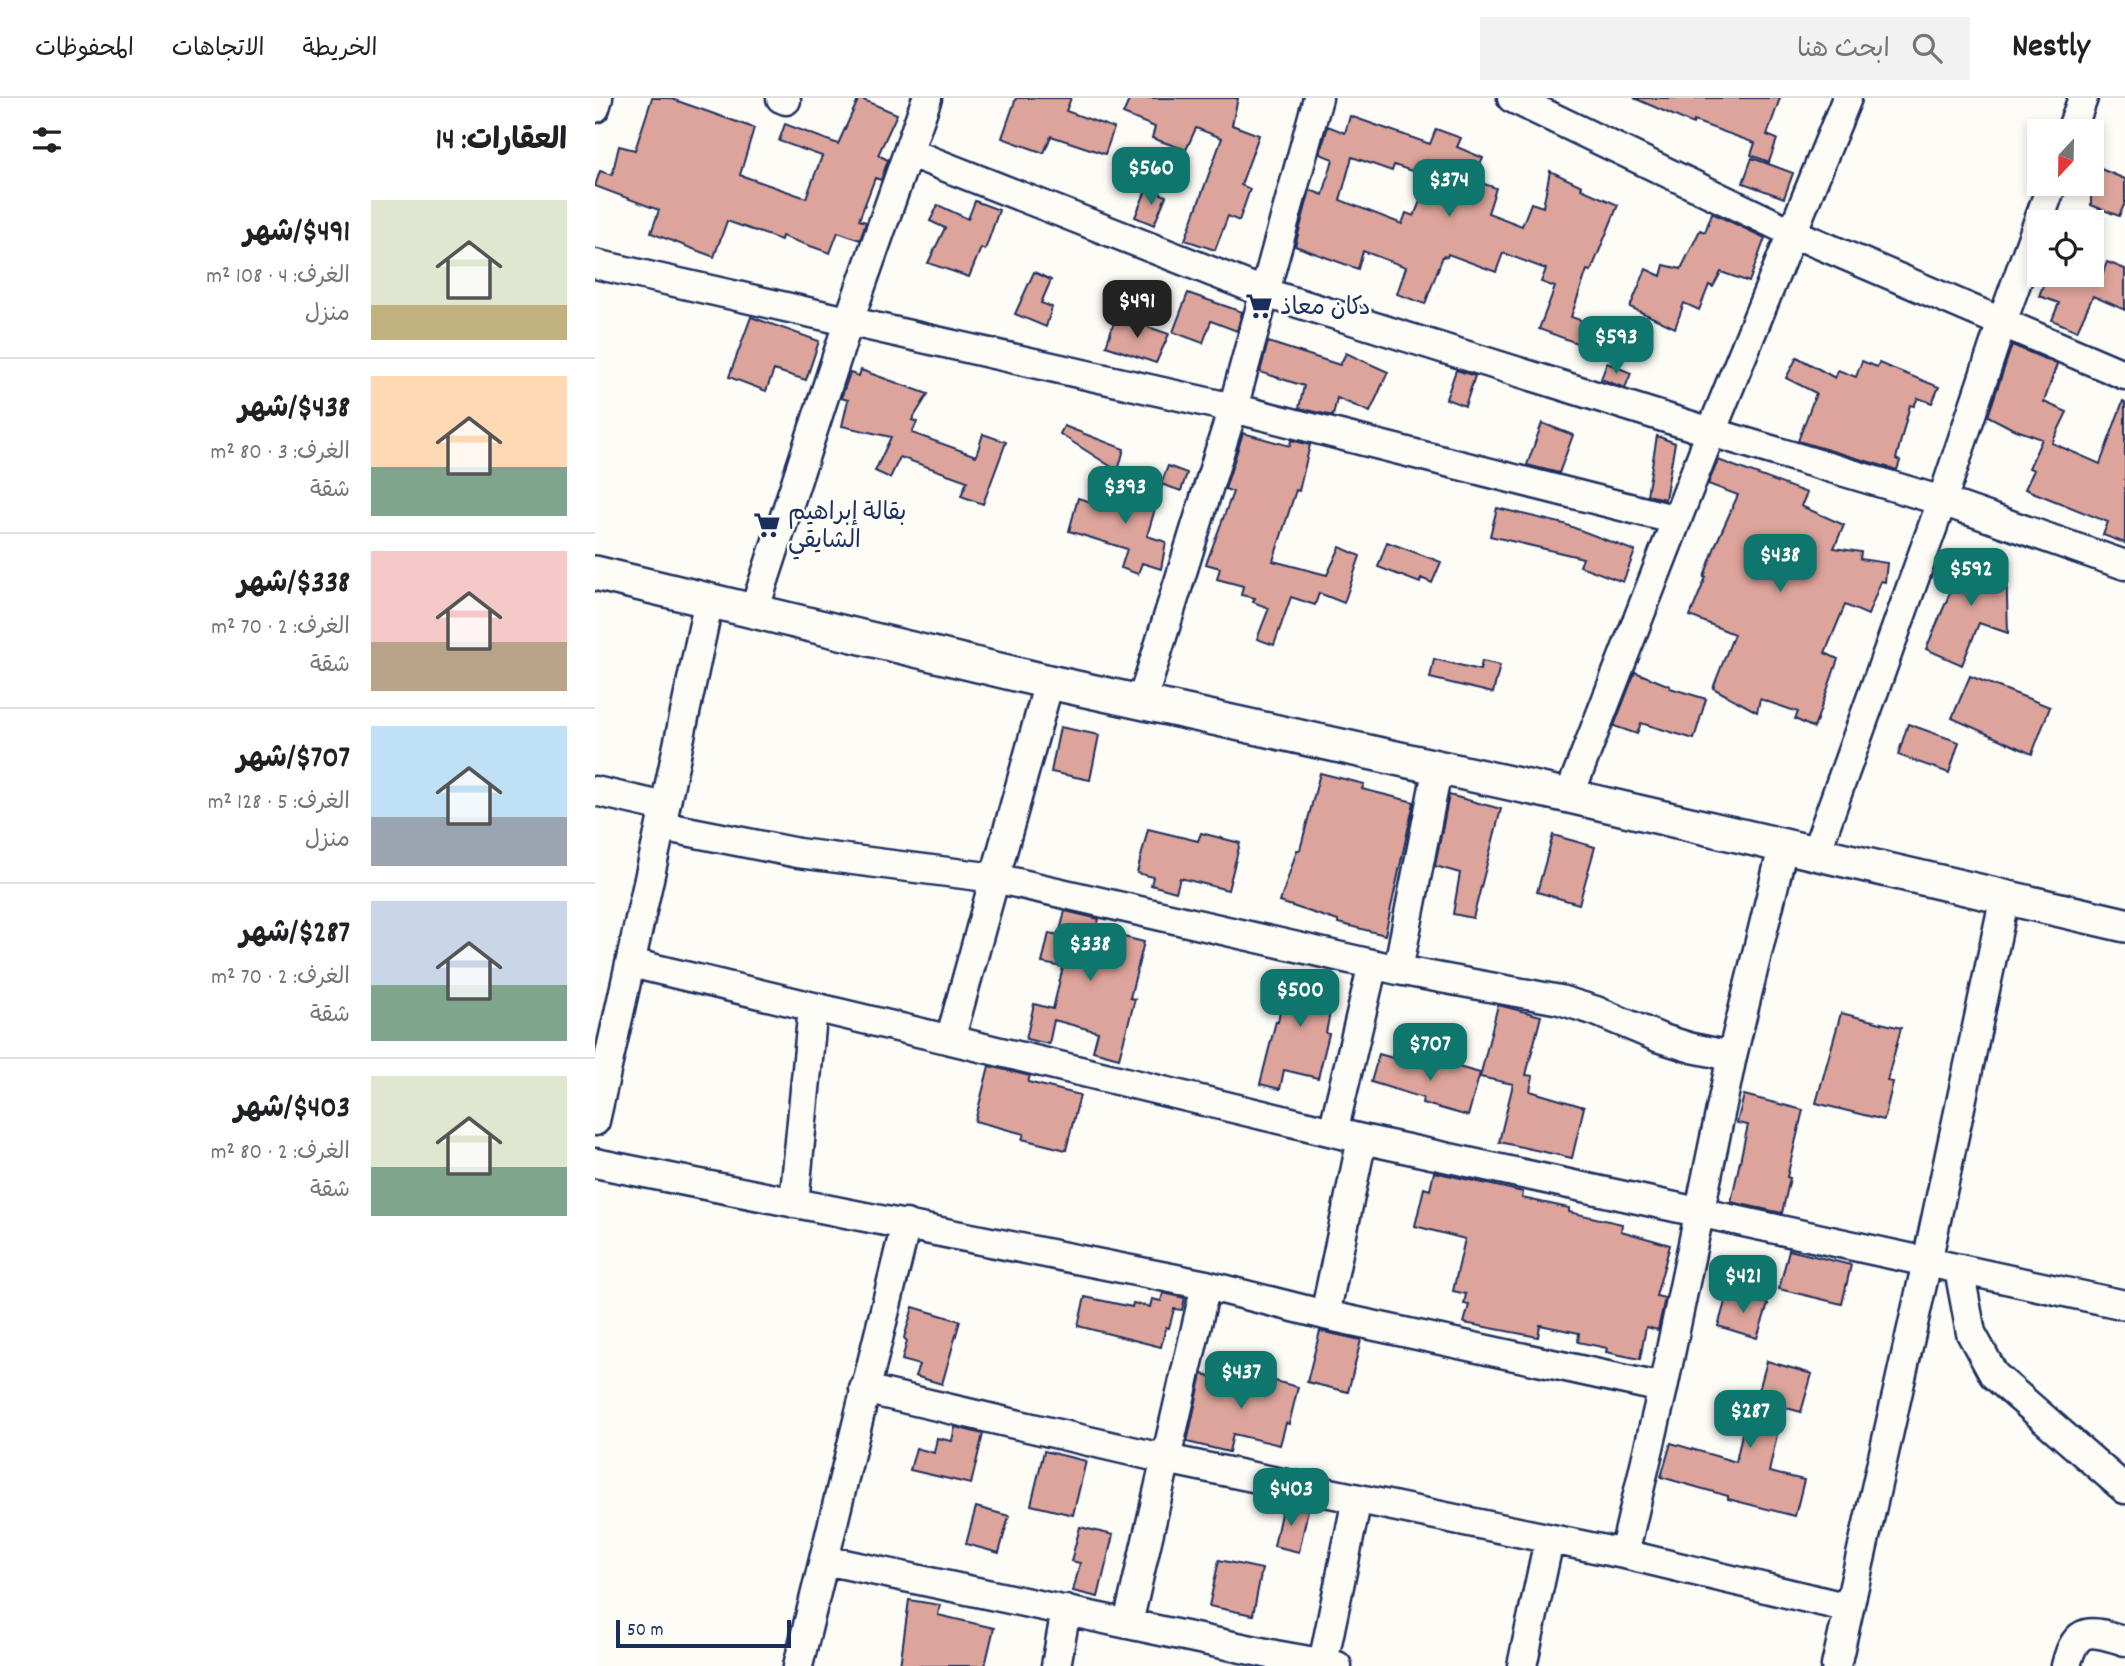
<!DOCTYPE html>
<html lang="ar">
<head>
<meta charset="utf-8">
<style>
  :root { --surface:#fff; --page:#f2f2f2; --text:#202124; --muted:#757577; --line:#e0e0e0; --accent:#0f766e }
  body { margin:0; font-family:Dekko,"Playpen Sans Arabic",sans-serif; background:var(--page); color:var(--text); direction:rtl; height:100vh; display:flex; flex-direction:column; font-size:26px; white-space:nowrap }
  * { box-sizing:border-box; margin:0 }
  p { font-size:23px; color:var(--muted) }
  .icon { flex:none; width:38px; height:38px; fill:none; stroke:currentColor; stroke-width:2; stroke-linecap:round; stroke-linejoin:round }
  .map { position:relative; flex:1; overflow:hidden; direction:ltr }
  .side { display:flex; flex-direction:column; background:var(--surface); width:595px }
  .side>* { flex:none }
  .needle { width:46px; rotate:202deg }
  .fabs { position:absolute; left:1432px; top:21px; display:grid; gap:14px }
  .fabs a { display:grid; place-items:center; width:77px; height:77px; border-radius:0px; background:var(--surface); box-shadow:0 4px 10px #0003; font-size:35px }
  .scale { position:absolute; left:21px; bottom:18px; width:175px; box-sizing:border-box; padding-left:7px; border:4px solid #1b2f5e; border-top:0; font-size:19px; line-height:24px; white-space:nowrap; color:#1b2f5e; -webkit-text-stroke:5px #fdfcf7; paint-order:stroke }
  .price { position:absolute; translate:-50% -60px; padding:0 16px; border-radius:14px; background:var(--accent); color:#fff; font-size:23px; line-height:46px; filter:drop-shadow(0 2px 4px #0008) }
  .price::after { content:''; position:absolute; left:50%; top:42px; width:21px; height:16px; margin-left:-10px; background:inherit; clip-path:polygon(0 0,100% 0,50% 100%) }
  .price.current { background:#222; color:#fff }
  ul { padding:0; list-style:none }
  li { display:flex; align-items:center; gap:21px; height:175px; padding:0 28px }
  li+li { border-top:2px solid var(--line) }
  li span { display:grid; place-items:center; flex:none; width:196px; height:140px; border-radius:0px; color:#555 }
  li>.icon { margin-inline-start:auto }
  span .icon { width:84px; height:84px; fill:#fffc; stroke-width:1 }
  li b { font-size:30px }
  h2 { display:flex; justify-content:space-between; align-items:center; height:84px; padding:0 28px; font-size:30px }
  header { display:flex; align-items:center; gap:42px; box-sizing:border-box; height:98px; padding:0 35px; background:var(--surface); border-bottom:2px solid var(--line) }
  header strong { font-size:33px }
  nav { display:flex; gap:38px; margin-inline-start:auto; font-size:24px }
  .search { width:490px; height:63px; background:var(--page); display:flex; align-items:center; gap:18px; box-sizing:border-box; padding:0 24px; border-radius:0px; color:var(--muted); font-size:26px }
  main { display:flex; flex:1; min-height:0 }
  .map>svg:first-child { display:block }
</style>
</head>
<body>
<header>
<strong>Nestly</strong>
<div class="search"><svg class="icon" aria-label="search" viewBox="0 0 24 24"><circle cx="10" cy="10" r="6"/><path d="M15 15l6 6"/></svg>ابحث هنا</div>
<nav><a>الخريطة</a><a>الاتجاهات</a><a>المحفوظات</a></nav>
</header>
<main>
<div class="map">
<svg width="1530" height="1568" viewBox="0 0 1530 1568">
  <rect width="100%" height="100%" fill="#fdfcf7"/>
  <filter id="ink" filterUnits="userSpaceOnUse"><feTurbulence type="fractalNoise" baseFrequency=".0143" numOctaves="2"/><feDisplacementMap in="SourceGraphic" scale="14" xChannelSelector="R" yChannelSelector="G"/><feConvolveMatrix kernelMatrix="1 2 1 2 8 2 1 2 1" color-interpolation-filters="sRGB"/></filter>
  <g filter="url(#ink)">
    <path fill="#dda49b" stroke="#1b2f5e" stroke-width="2" fill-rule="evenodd" d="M57,0H74L159,30L145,77L211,100L227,58L184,43L190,26L243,46L264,0L302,16L283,57L293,62L286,82L280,80L264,122L271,124L265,142L243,134L235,155L187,138L186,142L132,123L119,159L56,135L64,112L0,88L5,73L17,77L24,48L40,52Z
      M421,0H476L471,13L519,30L510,56L456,38L449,55L407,40Z
      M535,0H643L637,27L664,37L646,87L655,91L644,123L633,118L620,152L590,142L627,40L601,30L591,52L557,40L560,29L528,16Z
      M1039,0H1185L1172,37L1182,41L1174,64L1156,57L1160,45L1099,23L1098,26Z
      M755,18L835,46L841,31L866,40L862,49L888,60L878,82L901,90L893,115L927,128L936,105L948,109L955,73L987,88L986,91L1023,107L996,173L992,172L976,219L1011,231L1003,253L944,231L960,189L946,184L951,171L908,155L901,174L853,156L852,159L848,158L830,206L802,196L811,169L768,153L763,171L700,148L715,92L728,97L738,61L725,56L733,28L750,35ZM757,59L797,73L799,67L835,79L819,118L811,115L807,126L745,102Z
      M1157,60L1198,75L1189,100L1148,85Z
      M1496,67L1530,81V105L1524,118L1496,107Z
      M552,90L571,98L559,127L540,119Z
      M380,103L404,112L390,152L386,150L374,179L333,165L350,130L335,123L343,107L373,121Z
      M1117,115L1170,140L1154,184L1126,174L1118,189L1114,187L1104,212L1089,205L1080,230L1035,209L1051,171L1066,178L1069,167L1086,171L1105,132L1110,134Z
      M1512,164L1530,171V212L1498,198L1482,233L1457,222L1464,205L1444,198L1452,177H1507Z
      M439,174L456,182L446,205L457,209L451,229L420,216Z
      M593,195L647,214L642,233L616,223L608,245L578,234Z
      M521,218L574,236L561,265L511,248Z
      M156,219L224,243L211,282L179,272L171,293L134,279Z
      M673,244L745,267L751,255L793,274L775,314L742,300L738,318L704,310L709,288L665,274Z
      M1417,247L1462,266L1449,304L1472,314L1457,345L1505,366L1528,303L1530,304V445L1508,437L1513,424L1430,391L1439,372L1434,370L1447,341L1416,330L1393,318Z
      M1202,259L1240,280L1243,272L1261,279L1267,263L1282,269L1284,265L1344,289L1337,305L1323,300L1319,308L1315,307L1301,361L1305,363L1302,372L1203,343L1221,295L1191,280Z
      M1012,265L1036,275L1030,290L1006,281Z
      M266,272L333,296L317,322L322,324L317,335L381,358L388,336L411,344L388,406L366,398L372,383L305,359L295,380L280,373L296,339L247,328L253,302L246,300L249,292L255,275L264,278Z
      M861,272L880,278L870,308L851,301Z
      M947,325L978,337L964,375L932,367Z
      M469,328L529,351L523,373L465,336Z
      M648,335L695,348L696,342L715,347L704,393L701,392L678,463L732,477L745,449L765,458L749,505L724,495L720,507L696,499L679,547L662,541L674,510L658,504L660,500L646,497L648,488L622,481L625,470L611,466L638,394L630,391Z
      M1062,338L1080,345L1070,401L1052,397Z
      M1123,362L1212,395L1206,408L1249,427L1239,450L1266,454L1265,461L1292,465L1290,484L1286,483L1273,517L1250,507L1230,555L1243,561L1219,630L1200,621L1203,614L1165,601L1162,614L1118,590L1139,536L1095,518L1111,479H1109L1121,446L1143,397L1113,386Z
      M573,368L592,375L586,393L566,386Z
      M543,380L567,387L552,438L571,444L566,471L547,465L543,476L526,470L532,451L474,433L483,400L532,415Z
      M902,410L969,426L1040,453L1028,484L985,468L988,460L895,438Z
      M792,444L846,464L837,485L826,480L825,485L783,469Z
      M1411,464L1413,535L1384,525L1367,567L1331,551L1357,490V465Z
      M839,561L885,572L887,563L905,567L898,595L835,580Z
      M1040,574L1075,588V590L1111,601L1099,641L1046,625L1042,636L1019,628Z
      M1375,578L1455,609L1437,656L1357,620Z
      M1313,626L1364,644L1354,675L1303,657Z
      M465,629L504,637L495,682L456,674Z
      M725,675L769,686L767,691L819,704L790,837L743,825V823L685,804L702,752H705Z
      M854,697L906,711L878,820L858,816L865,775L840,768Z
      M553,731L603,743L606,735L645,745L633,792L585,780L581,794L556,787L558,779L542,775Z
      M958,737L1000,749L984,806L942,794Z
      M470,813L504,821L501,832L549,844L535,900L540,901L524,960L498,953L503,934L459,922L454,946L431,941L439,906L458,911L468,869L447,865L454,835L464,837Z
      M692,873L741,883L731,935L734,936L723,980L689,972L685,991L665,986L681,923L683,924Z
      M903,907L946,918L931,977L938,978L935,993L989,1009L977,1060L904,1044L918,986L885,979Z
      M1246,915L1306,930L1292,983L1298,984L1289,1022L1221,1005Z
      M784,956L836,971L838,962L885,975L873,1018L827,1005L828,1000L776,984Z
      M394,968L435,978L433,984L485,997L471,1052L427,1041L429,1036L380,1023Z
      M1149,997L1208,1012L1192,1079L1195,1080L1187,1115L1136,1104L1153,1027L1142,1025Z
      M839,1074L928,1094L927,1100L974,1110V1114L1027,1126L1026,1133L1075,1147L1061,1198L1070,1200L1063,1232L1051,1229L1045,1261L1011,1254L1012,1250L983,1244L984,1235L945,1227L943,1239L869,1225L874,1207L869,1206L871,1196L858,1193L870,1141L820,1128L829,1090L835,1092Z
      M1194,1152L1256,1167L1247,1206L1184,1191Z
      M1133,1194L1173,1206L1162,1240L1123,1228Z
      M568,1195L590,1200L587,1212L579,1211L574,1230L571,1229L566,1249L483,1228L490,1199L537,1209L538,1205L555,1209L557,1201L566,1203Z
      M318,1209L365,1223L347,1286L320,1278L324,1267L307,1262L312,1243L309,1240Z
      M725,1233L766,1242L753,1294L712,1284Z
      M1172,1263L1217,1276L1206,1314L1188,1309L1174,1374L1209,1382L1200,1418L1133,1401V1398L1066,1379L1076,1345L1141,1364L1151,1317L1157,1318Z
      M607,1276L654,1287L656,1277L703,1289L694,1326L691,1325L685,1347L638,1336L634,1354L592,1344Z
      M360,1329L388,1336L376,1386L315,1372L321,1350L339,1355L342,1340L357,1343Z
      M449,1353L491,1363L478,1417L436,1407Z
      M688,1406L713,1412L704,1454L679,1448Z
      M381,1409L414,1418L404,1455L371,1446Z
      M485,1429L518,1437L503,1499L478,1493L485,1465L476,1463Z
      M624,1462L667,1471L658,1517L614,1508Z
      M314,1502L345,1507L343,1517L399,1530L390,1568H305Z"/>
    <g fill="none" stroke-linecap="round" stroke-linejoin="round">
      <defs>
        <path id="minor" d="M186,0L191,2
          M917,0L1198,135L1530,277
          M0,10L3,0
          M1476,33L1488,0
          M313,54L671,195L1116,334L1347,403L1530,467
          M0,166L638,310L1082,422
          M159,513L253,225L332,0
          M547,603L638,310L723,0
          M0,693L70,709
          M974,698L1116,334L1252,0
          M66,728L203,755L400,780L803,872L965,902L1001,913L1065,940L1097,950L1137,958
          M1221,754L1347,403L1407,224L1457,86
          M36,865L767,1041L1530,1207
          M803,872L843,668
          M355,942L454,584
          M0,1023L70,709L114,502
          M738,1034L778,866
          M0,1065L611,1187L730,1217L1068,1290
          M199,1105L218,909
          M1364,1171L1376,1235L1399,1277L1530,1391
          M730,1217L767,1041
          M269,1291L571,1361L1029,1456L1254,1510
          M1029,1456L1068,1290L1137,958L1188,749
          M230,1462L680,1557L742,1568
          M533,1525L611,1187
          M728,1565L762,1401
          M203,1568L311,1126
          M461,1568L471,1512
          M927,1568L954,1442
          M1241,1568L1332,1164L1410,798
          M1471,1568C1481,1527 1496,1532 1530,1543"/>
        <path id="tertiary" d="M0,475L454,584L974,698L1530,827"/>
      </defs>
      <use href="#minor" stroke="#1b2f5e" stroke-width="33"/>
      <use href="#tertiary" stroke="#1b2f5e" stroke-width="38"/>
      <use href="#minor" stroke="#fdfcf7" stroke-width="28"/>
      <use href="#tertiary" stroke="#fdfcf7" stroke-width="33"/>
    </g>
  </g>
  <defs>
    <symbol id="supermarket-bare" viewBox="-9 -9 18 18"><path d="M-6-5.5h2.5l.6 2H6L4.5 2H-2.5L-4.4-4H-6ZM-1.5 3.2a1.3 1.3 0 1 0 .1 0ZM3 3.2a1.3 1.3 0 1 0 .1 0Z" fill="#1b2f5e" stroke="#fdfcf7" stroke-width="2.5" paint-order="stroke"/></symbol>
  </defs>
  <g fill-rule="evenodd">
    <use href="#supermarket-bare" x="645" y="189" width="38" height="38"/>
    <use href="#supermarket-bare" x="153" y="408" width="38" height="38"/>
  </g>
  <g text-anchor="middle" stroke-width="5" stroke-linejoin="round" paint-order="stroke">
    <g font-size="24" fill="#1b2f5e" stroke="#fdfcf7" text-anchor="start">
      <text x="685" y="216">دكان معاذ</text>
      <text x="193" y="421">بقالة إبراهيم<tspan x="193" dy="28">الشايقي</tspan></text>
    </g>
  </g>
</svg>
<div class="fabs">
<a><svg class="needle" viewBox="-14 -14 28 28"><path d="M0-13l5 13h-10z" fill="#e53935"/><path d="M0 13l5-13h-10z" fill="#757577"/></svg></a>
<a><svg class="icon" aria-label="locate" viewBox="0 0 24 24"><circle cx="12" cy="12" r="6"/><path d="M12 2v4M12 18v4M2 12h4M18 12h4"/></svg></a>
</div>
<div class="scale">50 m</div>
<b class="price" style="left:556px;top:109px">$560</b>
<b class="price" style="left:854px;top:121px">$374</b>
<b class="price current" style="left:542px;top:242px">$491</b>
<b class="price" style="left:1021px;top:278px">$593</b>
<b class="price" style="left:530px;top:428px">$393</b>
<b class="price" style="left:1185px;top:496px">$438</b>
<b class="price" style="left:1376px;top:510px">$592</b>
<b class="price" style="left:495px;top:885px">$338</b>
<b class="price" style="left:705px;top:931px">$500</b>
<b class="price" style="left:835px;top:985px">$707</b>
<b class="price" style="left:1148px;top:1217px">$421</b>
<b class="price" style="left:646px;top:1313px">$437</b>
<b class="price" style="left:1155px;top:1352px">$287</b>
<b class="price" style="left:696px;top:1430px">$403</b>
</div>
<section class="side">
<h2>العقارات: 14<svg class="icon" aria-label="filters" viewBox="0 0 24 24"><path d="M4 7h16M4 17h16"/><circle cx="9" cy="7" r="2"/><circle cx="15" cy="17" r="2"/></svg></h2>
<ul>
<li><span style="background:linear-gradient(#dfe7d0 75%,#c2b280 0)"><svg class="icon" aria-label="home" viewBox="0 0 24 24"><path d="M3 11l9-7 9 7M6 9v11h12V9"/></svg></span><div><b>$491/شهر</b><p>الغرف: 4 · 108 m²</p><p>منزل</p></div></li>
<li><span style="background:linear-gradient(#ffd9b3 65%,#7fa58c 0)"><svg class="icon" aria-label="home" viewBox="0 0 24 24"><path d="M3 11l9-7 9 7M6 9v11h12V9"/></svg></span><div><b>$438/شهر</b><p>الغرف: 3 · 80 m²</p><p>شقة</p></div></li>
<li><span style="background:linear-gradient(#f6c9c9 65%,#b9a48a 0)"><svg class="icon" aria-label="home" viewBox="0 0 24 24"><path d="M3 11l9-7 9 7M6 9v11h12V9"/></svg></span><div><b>$338/شهر</b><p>الغرف: 2 · 70 m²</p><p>شقة</p></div></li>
<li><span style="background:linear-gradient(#bfe0f5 65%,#9aa5b1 0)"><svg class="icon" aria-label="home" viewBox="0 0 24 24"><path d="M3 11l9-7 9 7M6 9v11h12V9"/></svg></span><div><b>$707/شهر</b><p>الغرف: 5 · 128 m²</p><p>منزل</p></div></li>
<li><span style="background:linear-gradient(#c9d6e8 60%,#7fa58c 0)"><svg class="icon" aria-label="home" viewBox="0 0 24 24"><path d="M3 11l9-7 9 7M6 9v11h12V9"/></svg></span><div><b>$287/شهر</b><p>الغرف: 2 · 70 m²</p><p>شقة</p></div></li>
<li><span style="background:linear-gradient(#dfe7d0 65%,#7fa58c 0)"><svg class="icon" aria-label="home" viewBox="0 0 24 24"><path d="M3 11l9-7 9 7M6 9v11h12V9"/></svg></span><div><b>$403/شهر</b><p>الغرف: 2 · 80 m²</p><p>شقة</p></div></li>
</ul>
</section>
</main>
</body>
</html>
